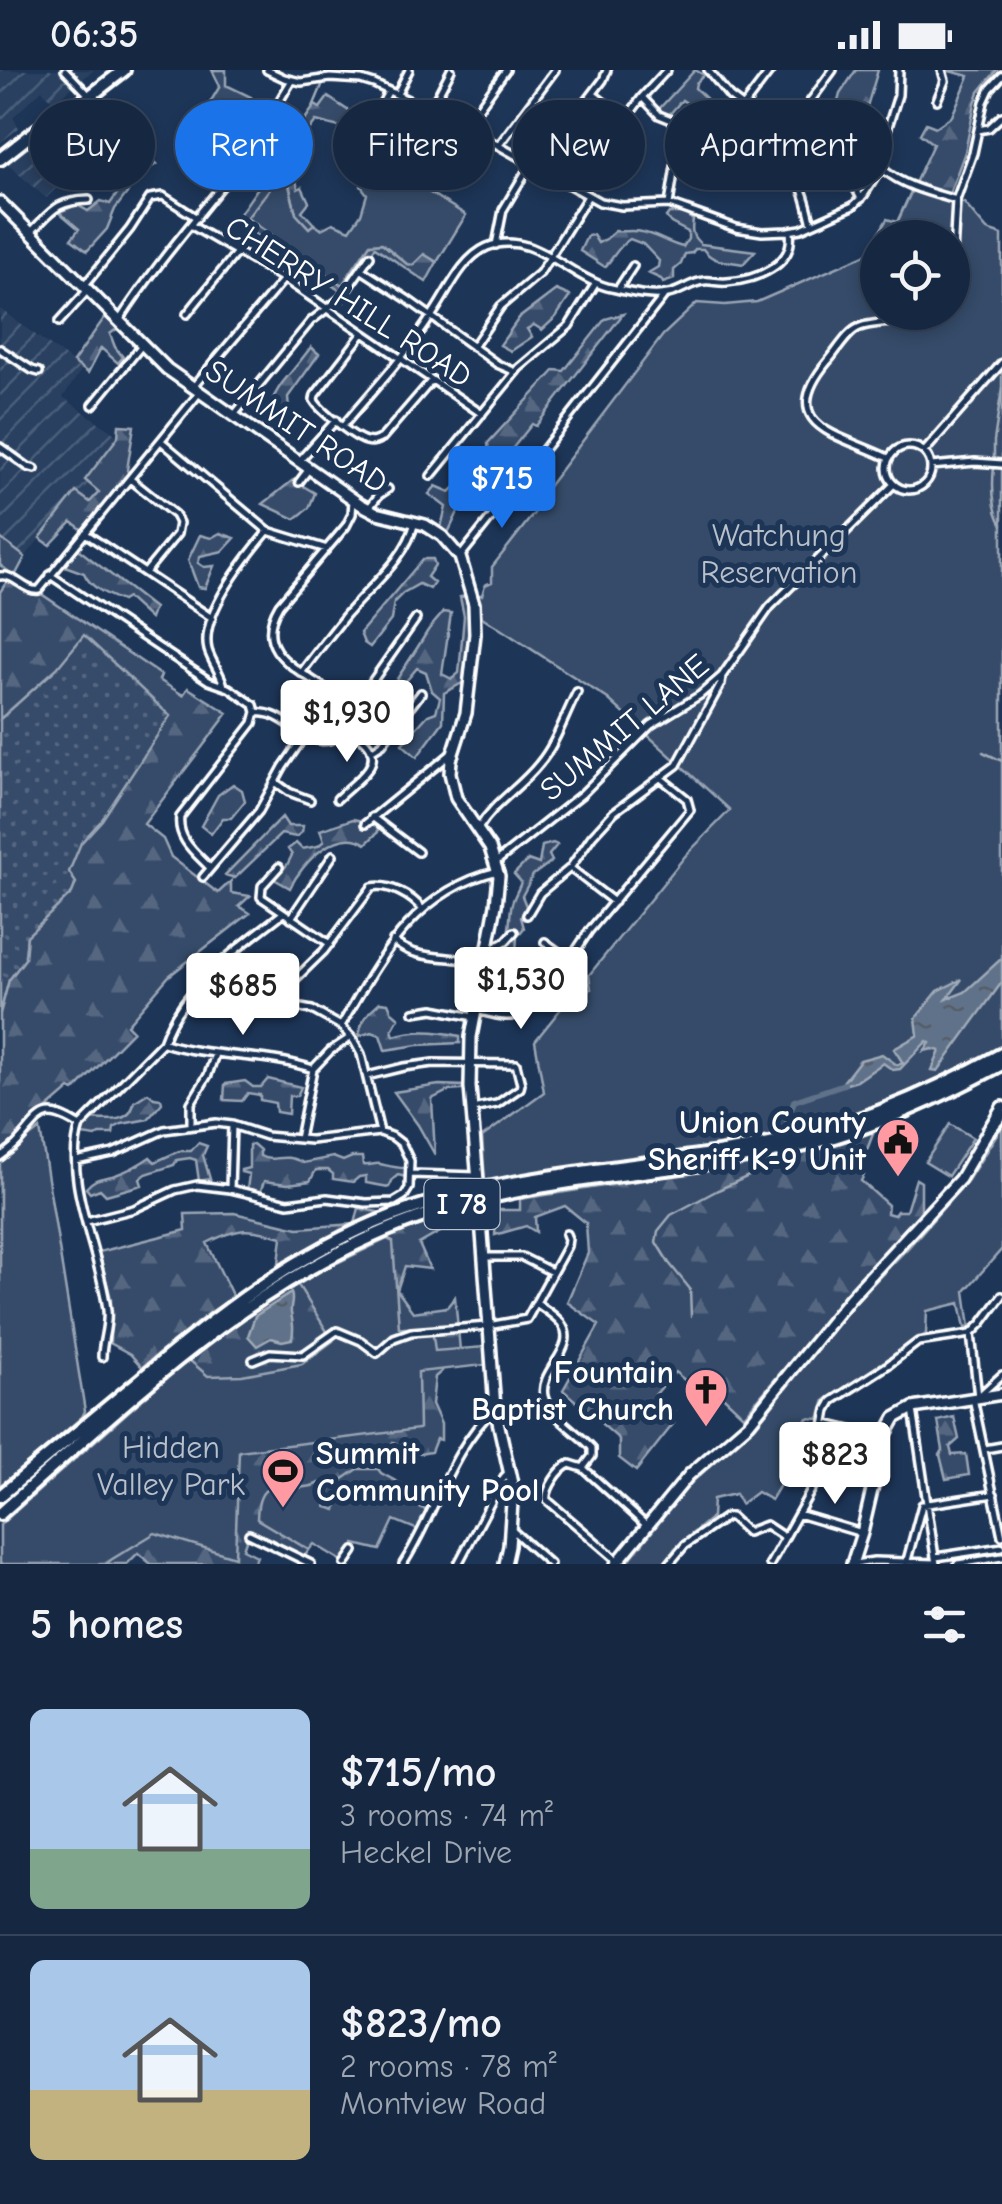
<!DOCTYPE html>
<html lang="en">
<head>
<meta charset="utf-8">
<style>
  :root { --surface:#162841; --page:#23344c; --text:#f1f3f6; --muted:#9ea6b1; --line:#35445a; --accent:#1a73e8 }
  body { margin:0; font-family:"Comic Neue",sans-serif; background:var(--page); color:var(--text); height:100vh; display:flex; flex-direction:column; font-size:38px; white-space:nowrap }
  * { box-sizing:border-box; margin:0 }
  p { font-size:32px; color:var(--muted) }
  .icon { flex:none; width:55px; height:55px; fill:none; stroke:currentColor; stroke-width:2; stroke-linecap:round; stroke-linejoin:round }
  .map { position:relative; height:1494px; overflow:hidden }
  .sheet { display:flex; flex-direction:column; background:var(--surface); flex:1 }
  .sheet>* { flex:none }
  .banner { position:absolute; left:30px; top:30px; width:942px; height:90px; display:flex; gap:20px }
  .tools { position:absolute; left:860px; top:150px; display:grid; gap:20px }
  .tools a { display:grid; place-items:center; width:110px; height:110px; border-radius:50%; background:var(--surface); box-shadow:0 5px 15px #0003,0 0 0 2px var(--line); font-size:50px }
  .price { position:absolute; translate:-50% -85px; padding:0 22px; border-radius:10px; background:#fff; color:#222; font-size:32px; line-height:65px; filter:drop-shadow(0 2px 5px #0008) }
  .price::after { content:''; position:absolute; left:50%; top:60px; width:30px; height:22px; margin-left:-15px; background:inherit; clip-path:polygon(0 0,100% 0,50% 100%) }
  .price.active { background:var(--accent); color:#fff }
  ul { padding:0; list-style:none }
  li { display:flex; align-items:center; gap:30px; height:250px; padding:0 30px }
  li+li { border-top:2px solid var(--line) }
  li span { display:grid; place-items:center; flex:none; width:280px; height:200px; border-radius:15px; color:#555 }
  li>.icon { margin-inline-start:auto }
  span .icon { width:120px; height:120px; fill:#fffc; stroke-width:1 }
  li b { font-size:42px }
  h2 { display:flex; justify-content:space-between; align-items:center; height:120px; padding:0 30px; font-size:42px }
  .chip { padding:0 35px; border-radius:45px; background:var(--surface); box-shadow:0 5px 15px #0003,0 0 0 2px var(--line); font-size:35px; line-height:90px }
  .chip.active { background:var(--accent); color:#fff }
  .status { display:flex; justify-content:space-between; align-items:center; height:70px; padding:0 50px; background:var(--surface); direction:ltr }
  .status svg { height:28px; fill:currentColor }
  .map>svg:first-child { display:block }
</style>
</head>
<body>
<div class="status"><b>06:35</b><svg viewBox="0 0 49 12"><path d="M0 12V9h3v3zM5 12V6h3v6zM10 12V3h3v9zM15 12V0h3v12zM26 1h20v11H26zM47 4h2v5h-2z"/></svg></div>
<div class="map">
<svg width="1002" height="1494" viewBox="0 0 1002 1494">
  <defs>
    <pattern id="industrial-furrows" width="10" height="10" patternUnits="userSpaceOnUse" patternTransform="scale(2.5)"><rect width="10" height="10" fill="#2a4161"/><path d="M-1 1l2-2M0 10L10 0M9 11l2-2" fill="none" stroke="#4a5e79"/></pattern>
    <pattern id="grass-dots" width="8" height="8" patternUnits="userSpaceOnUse" patternTransform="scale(2.5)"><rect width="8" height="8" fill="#364b69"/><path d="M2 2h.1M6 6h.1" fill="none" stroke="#546680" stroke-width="1.8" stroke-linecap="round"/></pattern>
    <pattern id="forest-firs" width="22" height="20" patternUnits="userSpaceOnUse" patternTransform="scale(2.5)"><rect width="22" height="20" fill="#364b69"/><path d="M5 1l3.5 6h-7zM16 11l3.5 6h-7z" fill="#546680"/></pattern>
    <pattern id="water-ripples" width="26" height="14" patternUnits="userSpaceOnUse" patternTransform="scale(2.5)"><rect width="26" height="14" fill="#617289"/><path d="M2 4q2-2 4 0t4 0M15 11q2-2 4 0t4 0" fill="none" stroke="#555d67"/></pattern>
  </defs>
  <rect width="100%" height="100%" fill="#1d3557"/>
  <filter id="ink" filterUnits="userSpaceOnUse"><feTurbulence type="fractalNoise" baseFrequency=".01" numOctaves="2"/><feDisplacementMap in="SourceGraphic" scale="20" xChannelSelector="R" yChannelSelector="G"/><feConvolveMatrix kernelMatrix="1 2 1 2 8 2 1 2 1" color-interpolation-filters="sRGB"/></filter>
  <g filter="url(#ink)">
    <path fill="url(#industrial-furrows)" d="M0,0H94L54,32L42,20L13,47L19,58L0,73Z
      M61,53L96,77L82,96L74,92L61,101L67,108L46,128L6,93Z
      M0,239L82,299L63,327L118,366L85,410L100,422L91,433L76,423L25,487L0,468Z"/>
    <path fill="url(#grass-dots)" stroke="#9aa5b4" stroke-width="2.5" d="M84,564L171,646L102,750L81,773L76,813L72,823L27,866L25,889L9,910L0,944V649L57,598Z"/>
    <path fill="url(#forest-firs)" stroke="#9aa5b4" stroke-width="2.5" d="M212,0H226V15L251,27L243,41L228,52L208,36L220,16Z
      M695,0L704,5L696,13L695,18L733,54L741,67L750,66L756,69L753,77L742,80L716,53L682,30L669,45L658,40Z
      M856,0H878L859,63L834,47L840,24Z
      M945,0H997L979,22L975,33L965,82L950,122L947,167H884L879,163L887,149L897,152L933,74L920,64L926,53L936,57L952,46L969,6Z
      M328,27L349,41L369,48L381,43L429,72L420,87L375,64L346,53L339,57L316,51L290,85L298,119L302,117L309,132L302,141L314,154L310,159L296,144L286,100L248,148L342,214L370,174L382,173L407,194L424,184L437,192L426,212L375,177L345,224L230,147L239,145L315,35L320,38Z
      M148,86L157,94L144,101L115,139L107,159L87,181L71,169L79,159L59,142L77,135L88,141L101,131L110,134L119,121L117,115L136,89Z
      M669,143H684L693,150C691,161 692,167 701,174L755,181L743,194C726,190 714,194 703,179H695L692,183L685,184L681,194L674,200V209L663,213L661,209L648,203L658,197L659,191L643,174L630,169C619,175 614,187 605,197L580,181L587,166L593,165L598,173L606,169L615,161C624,162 633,160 641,162C656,164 668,174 683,177L688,169V162L671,153L666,147Z
      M556,220L570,226L556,247L542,260L534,255L527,259L532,267L511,281L500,275L519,248Z
      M623,244L536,356L532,354L480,419L459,440L448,463L441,457L446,437L429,424L436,416L450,422L489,385L488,373L555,300L564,301L605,249Z
      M105,247L118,258L110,264L115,277L123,287L118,293L101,278L88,303L73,292Z
      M311,277L319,284L288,327L289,339L296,351L288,355L265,343C271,333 276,321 283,312C293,300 302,289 311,277Z
      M119,355L134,356L127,400L130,406L84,461L72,452L50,475L40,468L76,422L90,432L99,422L85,410L118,367Z
      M293,410L315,423L309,438L295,449L263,434Z
      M220,463L235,468L223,481L200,486L198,493L204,497L214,496L205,518L198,517L188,490L200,465L211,468Z
      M0,468L25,487L15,506L161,605L159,610L183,625L188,618L228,643L144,754L163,769L171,787L218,823L231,811V823L250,826L239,836L250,843L169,906L127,955L133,961L74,1021L70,1019L41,1044L32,1062L39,1069L82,1347L0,1414V944L9,910L25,889L27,866L72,823L76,813L69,802L81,773L102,750L170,646L84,565L57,598L0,649V522L12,504L0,495Z
      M78,479L154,538L150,549L127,528L122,531C108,525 90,518 84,503L62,495Z
      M423,489H433L435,495L427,507L434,513L430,519L419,514L403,523L394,532L391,550L370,577L364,573L360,563Z
      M468,526L472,556L464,612L444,623L443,652L417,687L402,674L428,645L436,642L440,628L432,621L426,602L417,598L402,616L395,612C406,595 417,579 427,562C431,555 438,550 443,542L451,543L442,604L452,609L459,603L464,546L460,527Z
      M233,714L242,720L245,731L231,748H223L211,764L201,756L218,725Z
      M282,747L288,756H303L302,762L296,767L281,764L235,808L225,805Z
      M353,749L377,754L378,762L366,774C338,755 302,793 290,818L274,809L287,795L292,785L288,779L296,773L302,779L318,776L324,771L320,760Z
      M553,773L557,775L549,785L552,791L533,805L522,826L526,836L521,847L524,858L517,867L516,883L495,878C513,862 508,860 511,838C512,829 518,821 521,812L514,804L528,790L539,794L542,776Z
      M380,932L388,933L392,942L399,948L392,960L394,966C415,959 439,961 460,966V973L418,975L385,980L380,965L372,962L359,966C360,952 369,941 380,932Z
      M268,1009L301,1017L297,1026H289L288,1044L276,1042L275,1033L260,1030V1025L248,1023L242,1031L224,1030L225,1014L245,1011L253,1017H261Z
      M439,1015L465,1016L461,1020L448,1021L432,1029L435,1085L418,1055L394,1022Z
      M148,1023L154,1028L161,1029L162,1033L148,1049L122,1054L114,1058L113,1064H100L96,1067L82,1065L86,1049C103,1049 131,1056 134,1032Z
      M875,1059L859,1100L864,1105L861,1111L888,1135L887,1143L894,1145L897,1141H906L916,1109L921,1112V1145L843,1228L744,1346L709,1313L700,1323L675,1302L655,1325L674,1342L669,1349L674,1353L636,1401L619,1388V1369L563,1320L599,1255L567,1232L588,1183L586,1153L565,1136L535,1147L536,1162L526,1156L495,1165L496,1152L487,1140H520V1129L747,1094L811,1080Z
      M198,1073L207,1076L203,1085L210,1109L199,1111L196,1090L190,1088L177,1090L174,1095L146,1104L140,1109L142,1115L106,1125L100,1119L90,1123L86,1118C97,1105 104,1110 118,1104C129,1100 140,1094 150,1087L155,1092L179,1081H191Z
      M253,1074L260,1080V1086C274,1094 282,1081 303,1093L333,1087L343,1091L352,1087H362L363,1095C370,1096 374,1093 380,1094C389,1096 395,1098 405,1098L406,1107L398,1105L393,1109L389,1117L366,1113V1106L359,1107L353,1112L333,1109V1104L328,1100H316L310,1111L288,1114L264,1111L260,1123L247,1120L249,1104L241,1102V1100L249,1098V1075Z
      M359,1138L382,1143L307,1182L279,1193L282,1167C248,1157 239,1157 207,1173L233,1227L208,1244L142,1297L130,1284L110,1273L111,1229L99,1182L186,1160L185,1144L234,1143L298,1158L355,1154Z
      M469,1141L474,1152L449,1157L419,1174L430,1199L405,1196L397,1220L413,1242L447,1237L455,1227L461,1291L443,1293L442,1301L435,1307L432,1334L441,1354V1370L436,1369L431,1382L420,1384L393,1372L378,1399H358L337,1441L325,1438L307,1419L276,1416L258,1449L309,1480L304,1487L249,1462L243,1479L257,1486L254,1494H151L138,1483L127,1494H0L160,1317L158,1315C247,1237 353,1170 469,1141Z
      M954,1347L959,1369L950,1377L952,1385L966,1384L969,1405L946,1409L940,1385L943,1380L938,1351Z"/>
    <path fill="#364b69" stroke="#9aa5b4" stroke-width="2.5" d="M379,93L407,108L411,103L421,105L427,109L422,118L466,145L437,192L424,184L413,195L407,194L382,173L370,174L342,215L247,148L285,99L296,144L309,158L314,154L321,159L333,153L350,160L361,144L367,124L361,116Z
      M913,118L948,131L964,133L987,160L1002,165V976C945,1006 880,1037 818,1054C764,1070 708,1077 652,1085C596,1093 541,1102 485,1113L482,1067L544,1022L535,971L572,925L591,919L589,905L686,785L730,740L608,629L482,547L478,525H482L485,515L492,512V497L535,442L531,439L663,265L697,233L725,235L757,232L865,185L877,174L878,242H952V168L884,167L897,153Z
      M950,1054L973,1068L948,1106L925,1092Z
      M1002,1056V1179L965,1221L970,1257L965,1258L960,1233L927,1241L926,1264L825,1330L819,1349L807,1348L793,1372L784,1380L779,1405L785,1407L771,1430L757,1422L741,1434L735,1424L713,1429L712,1447L675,1478L664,1494H626L691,1413L755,1357L856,1231L908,1178L968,1110Z
      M40,1059L85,1341L82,1347L0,1418V1090Z
      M387,1169L393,1172L399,1258H432L435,1281L484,1277L485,1295L418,1302L419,1359L239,1381L235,1487L155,1463L104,1494H0V1455L188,1289L208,1306L242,1305L302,1294L333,1271L298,1215L322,1200Z
      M358,1399H378L381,1403L405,1416L401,1427L427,1441L418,1460L394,1450L380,1480L355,1474L344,1492L314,1474L309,1480L257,1449C258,1396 288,1428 320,1413L330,1419L326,1437L336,1440L342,1410Z"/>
    <path fill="url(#water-ripples)" stroke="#a0aab8" stroke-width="2.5" d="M1002,888V912L938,1001L932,1000L940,981L933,979L924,981L930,973L927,971L900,999L893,1000L883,993L857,1011L840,1016L860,990L882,984L897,995L903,993L894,979L918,965L916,948L938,921L962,909L947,929L965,922Z
      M291,1223C294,1231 290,1235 291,1243C293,1254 294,1258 292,1269L282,1271L271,1268L257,1276L248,1266L255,1246Z"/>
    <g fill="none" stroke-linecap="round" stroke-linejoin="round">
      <path stroke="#a0aab8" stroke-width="2.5" d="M325,5L326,0
        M313,37L323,13
        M994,390V371L1002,318
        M994,397C992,416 992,438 1002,455
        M983,682L1002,691
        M691,1246L690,1219L669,1193L656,1172L658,1161L671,1145L716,1121L777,1093"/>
      <path stroke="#617289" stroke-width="6" d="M787,1051L794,1031L844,1014"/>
      <defs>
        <path id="minor" d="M65,0L86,22
          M267,0L284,8L301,12L330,8L361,10L374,14L465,57L600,132L622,136L669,134L736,158L762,162L788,161L801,159L853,136L864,125L882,96
          M708,0L730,27L753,44L796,51L833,76L842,90L861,129
          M899,0L898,25L882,76L884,100C903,116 932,123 956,130
          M397,24L409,0
          M593,24L625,49
          M642,27L659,45L699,61L709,76L720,103L726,108C740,110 745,102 756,97C765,94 773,95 781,98C804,107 806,133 812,154
          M937,30L945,11L942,0
          M743,37L771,0
          M430,40L451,0
          M796,51L833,0
          M568,56L603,10L607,0
          M465,57L506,0
          M978,60L989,58L1002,46
          M364,67L388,22
          M499,75L555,0
          M603,82L623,91
          M426,90L451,50
          M576,119L642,27L667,0
          M669,134L675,97L687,56
          M192,156L284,209L482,344
          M31,162C53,140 56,131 89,130
          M496,175L503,140L531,93
          M362,200L407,229L497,294L516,302
          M952,205L956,130L973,83L984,32L990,19L1002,6
          M84,216L130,159L150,128L163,126L197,148
          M618,219L633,196
          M187,244L237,182
          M119,251C153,198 194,151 233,102C255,74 273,41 292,10
          M59,252L88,220
          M363,263L315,325L314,330C319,340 354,368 366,371C373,373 375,371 382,368L432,310
          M473,277L501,236L540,203L588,126
          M0,279L32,300L39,302
          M193,317L284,209
          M93,335L142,275
          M234,345L311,251L341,228L370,186
          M343,356C363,332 384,309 403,285C412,273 422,261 430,248C447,225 460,189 487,177C532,159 567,206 607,217C625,221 650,228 668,224C680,222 692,212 704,211C711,210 719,213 727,212C755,210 795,196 790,162
          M161,371L268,461L327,479
          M887 398a22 22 0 1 1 44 0a22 22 0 1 1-44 0Z
          M0,377L28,397L35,399
          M924,382L1002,293
          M888,388C843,365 772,358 828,291C837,281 848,261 860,257C880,250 894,257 913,242
          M300,390L336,350
          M931,396L975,392L1002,394
          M431,406L519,298L569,256L596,213
          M130,409L175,445L179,453L177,464L145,503
          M520,410L663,227
          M299,412L308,400
          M353,430L352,444L346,456L279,535C256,574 284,592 314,611C328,620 341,628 355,637
          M368,439L379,425L388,419
          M85,463L212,548
          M460,487L518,414
          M50,505L209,611L229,618L254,635L256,642L253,653L180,747C177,770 196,783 210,798
          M0,506C16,504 24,522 39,520L200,322
          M301,603C315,584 330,565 345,546C369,517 406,490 415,452
          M224,616C221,603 212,593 208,580C199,545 247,486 268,461
          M256,642C260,643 268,643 272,645C293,652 308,677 332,669L416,549
          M371,681L382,674L421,623
          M275,712L289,722L310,730
          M337,729C347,719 360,710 368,699C382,679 359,662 341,659
          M372,747L418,782
          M365,754L452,683
          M478,759C495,731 519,719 539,694C556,674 565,645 577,622
          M496,792L582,724L651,655L700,625L722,606L770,537L894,414
          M279,797L262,816L261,827L330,874
          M570,798L614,832
          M203,807L259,741L283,697L305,665
          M527,845L540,823L570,798L592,766L614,742L677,695L721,614L722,606
          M291,848L333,785
          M393,871C420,894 452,882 484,896
          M545,872L570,890
          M490,880L506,871L514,862
          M567,894L589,861L690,740L687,729L662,709
          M197,916L201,920L312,940L341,956L354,971L361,984L380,1062
          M274,933L276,928L324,881L372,817C389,813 412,826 423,840
          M476,940C501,946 524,955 534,924
          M414,942L433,939L474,947
          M341,956C381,887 414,821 498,801
          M164,973C213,988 265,983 313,999
          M367,1006L404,997L433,993L516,994L521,1014L520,1018L497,1034L472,1039
          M191,1055V1033L208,1005L215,984
          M299,1069L313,999L330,981L351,967
          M0,1087C7,1082 14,1077 19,1071C43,1044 44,1034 80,1056
          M76,1091L113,1083L164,1060L216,1053L232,1055L266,1066L311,1070L380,1062L393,1067L402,1074L410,1091L409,1118L404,1126L394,1132L366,1133L327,1128L288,1133L230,1119L197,1115L175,1120L134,1139L87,1151
          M411,1104L478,1106
          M230,1119L232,1055
          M483,1187H522L552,1202
          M536,1233C544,1239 555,1245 561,1253C580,1278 538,1300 544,1326C548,1345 579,1363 592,1378V1386L583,1398
          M971,1264L978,1327
          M971,1264L982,1253L1002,1226
          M102,1287C102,1271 109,1256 107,1240C101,1185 62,1109 80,1056L163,972C183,915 236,880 283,843
          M253,1290L270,1283L303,1285L337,1261L361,1271L377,1283L394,1268L411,1262L488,1256L527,1249L567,1176L568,1169L566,1164
          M980,1325L1002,1305
          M973,1328L1002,1466
          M913,1339L936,1494
          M826,1354L884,1368
          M985,1379L1002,1376
          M798,1444L862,1463
          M513,1461L550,1494
          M249,1464L311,1494
          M936,1487L1002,1477
          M617,1490L547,1430C545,1420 559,1398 570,1394L583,1398L646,1455
          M345,1494L354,1481
          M403,1494C436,1443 449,1381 495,1338
          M458,1494L504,1407L510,1401
          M669,1494L685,1475L726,1447H731L747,1462L766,1455L784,1467
          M770,1494L813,1417L827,1340L832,1331L888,1295L918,1272L971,1264
          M855,1494L874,1491L936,1493
          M906,1494L922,1435L994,1424
          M958,1494L1002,1487"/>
        <path id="major" d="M0,132L167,299L360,434L377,443L425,455L442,466L460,487L474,534L475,564L466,643L451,690L450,703L456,728L490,778L499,806L496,835L471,967L470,1017L478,1111
          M481,1150L495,1338L513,1418L509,1476L505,1494
          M616,1494L689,1405L749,1353L850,1228L960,1109L1002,1037
          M852,1494L862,1463L884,1368L895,1348L913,1338L1002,1324"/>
        <path id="highway" d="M0,89L37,60L89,27L124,0
          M989,1060L1002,1044
          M0,1426C45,1389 89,1352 134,1315C212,1249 295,1183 392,1146C512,1100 645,1099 770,1074C852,1058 929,1024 1002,984
          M0,1444C128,1331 255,1206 418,1148C543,1103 678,1106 806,1075C874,1058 940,1027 1002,994"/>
      </defs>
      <use href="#minor" stroke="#fff" stroke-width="12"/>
      <use href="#major" stroke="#fff" stroke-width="16"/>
      <use href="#highway" stroke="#fff" stroke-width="18"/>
      <use href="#minor" stroke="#1d3557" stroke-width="5"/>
      <use href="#major" stroke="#1d3557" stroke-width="9"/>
      <use href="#highway" stroke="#1d3557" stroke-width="10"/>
      <defs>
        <path id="major-bridge" d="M478,1111L481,1150"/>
      </defs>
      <use href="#major-bridge" stroke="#fff" stroke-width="16" stroke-linecap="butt"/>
      <use href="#major-bridge" stroke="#1d3557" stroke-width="9"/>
    </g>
  </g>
  <defs>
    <symbol id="civic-pin" viewBox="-11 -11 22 30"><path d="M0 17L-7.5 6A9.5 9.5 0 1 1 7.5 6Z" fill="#ff9aa2" stroke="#1d3557"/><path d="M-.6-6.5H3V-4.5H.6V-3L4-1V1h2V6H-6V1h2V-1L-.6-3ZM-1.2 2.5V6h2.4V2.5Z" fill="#111"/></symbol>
    <symbol id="church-pin" viewBox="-11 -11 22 30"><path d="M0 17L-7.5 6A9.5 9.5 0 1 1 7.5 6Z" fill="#ff9aa2" stroke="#1d3557"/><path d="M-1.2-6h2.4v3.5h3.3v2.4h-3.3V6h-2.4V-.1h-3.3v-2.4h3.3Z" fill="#111"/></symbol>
    <symbol id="stadium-pin" viewBox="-11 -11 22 30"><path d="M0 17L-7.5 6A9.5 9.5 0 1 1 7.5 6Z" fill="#ff9aa2" stroke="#1d3557"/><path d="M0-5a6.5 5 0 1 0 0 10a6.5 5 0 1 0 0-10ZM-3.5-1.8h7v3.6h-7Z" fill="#111"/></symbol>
  </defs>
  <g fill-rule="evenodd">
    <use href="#civic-pin" x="873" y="1045" width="50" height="68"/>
    <use href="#church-pin" x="681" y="1295" width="50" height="68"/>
    <use href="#stadium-pin" x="258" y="1376" width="50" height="68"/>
  </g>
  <g text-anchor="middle" stroke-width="10" stroke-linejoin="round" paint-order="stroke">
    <rect fill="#1d3557" stroke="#bbc2cd" stroke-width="2.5" x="424.5" y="1109" width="75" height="50" rx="8"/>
    <g font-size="30" font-weight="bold" fill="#fff">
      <text x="462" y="1144">I 78</text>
    </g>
    <g font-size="32" fill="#fff" stroke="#1d3557">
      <text transform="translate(349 231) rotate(33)" y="11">CHERRY HILL ROAD</text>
      <text transform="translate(297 356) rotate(34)" y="11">SUMMIT ROAD</text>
      <text transform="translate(624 657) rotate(-40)" y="11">SUMMIT LANE</text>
    </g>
    <g font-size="32" fill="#b9c0ca" stroke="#1d3557">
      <text x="779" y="476">Watchung<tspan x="779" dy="37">Reservation</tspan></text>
      <text x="171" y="1388">Hidden<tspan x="171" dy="37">Valley Park</tspan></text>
    </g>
    <g font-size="32" font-weight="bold" fill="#fff" stroke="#1d3557" text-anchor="end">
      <text x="866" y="1063">Union County<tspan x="866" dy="37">Sheriff K-9 Unit</tspan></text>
      <text x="674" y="1313">Fountain<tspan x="674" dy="37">Baptist Church</tspan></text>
      <text x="316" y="1394" text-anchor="start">Summit<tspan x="316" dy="37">Community Pool</tspan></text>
    </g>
  </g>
</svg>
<div class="tools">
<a><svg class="icon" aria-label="locate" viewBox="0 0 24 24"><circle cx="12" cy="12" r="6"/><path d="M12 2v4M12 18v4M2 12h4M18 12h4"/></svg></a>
</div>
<b class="price active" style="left:502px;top:461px">$715</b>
<b class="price" style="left:347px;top:695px">$1,930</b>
<b class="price" style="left:521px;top:962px">$1,530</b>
<b class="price" style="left:243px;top:968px">$685</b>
<b class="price" style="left:835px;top:1437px">$823</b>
<div class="banner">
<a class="chip">Buy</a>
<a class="chip active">Rent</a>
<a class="chip">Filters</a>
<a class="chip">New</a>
<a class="chip">Apartment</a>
</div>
</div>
<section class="sheet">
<h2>5 homes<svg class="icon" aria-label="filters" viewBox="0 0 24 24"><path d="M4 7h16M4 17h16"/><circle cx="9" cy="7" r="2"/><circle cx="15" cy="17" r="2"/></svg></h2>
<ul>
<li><span style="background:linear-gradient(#a9c7e8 70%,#7fa58c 0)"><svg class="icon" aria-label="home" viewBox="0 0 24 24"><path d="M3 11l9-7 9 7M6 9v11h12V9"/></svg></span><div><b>$715/mo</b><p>3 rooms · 74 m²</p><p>Heckel Drive</p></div></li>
<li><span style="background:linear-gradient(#a9c7e8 65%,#c2b280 0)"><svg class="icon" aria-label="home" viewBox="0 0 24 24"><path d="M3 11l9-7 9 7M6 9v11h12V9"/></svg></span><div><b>$823/mo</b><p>2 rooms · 78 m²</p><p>Montview Road</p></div></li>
</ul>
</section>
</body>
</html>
